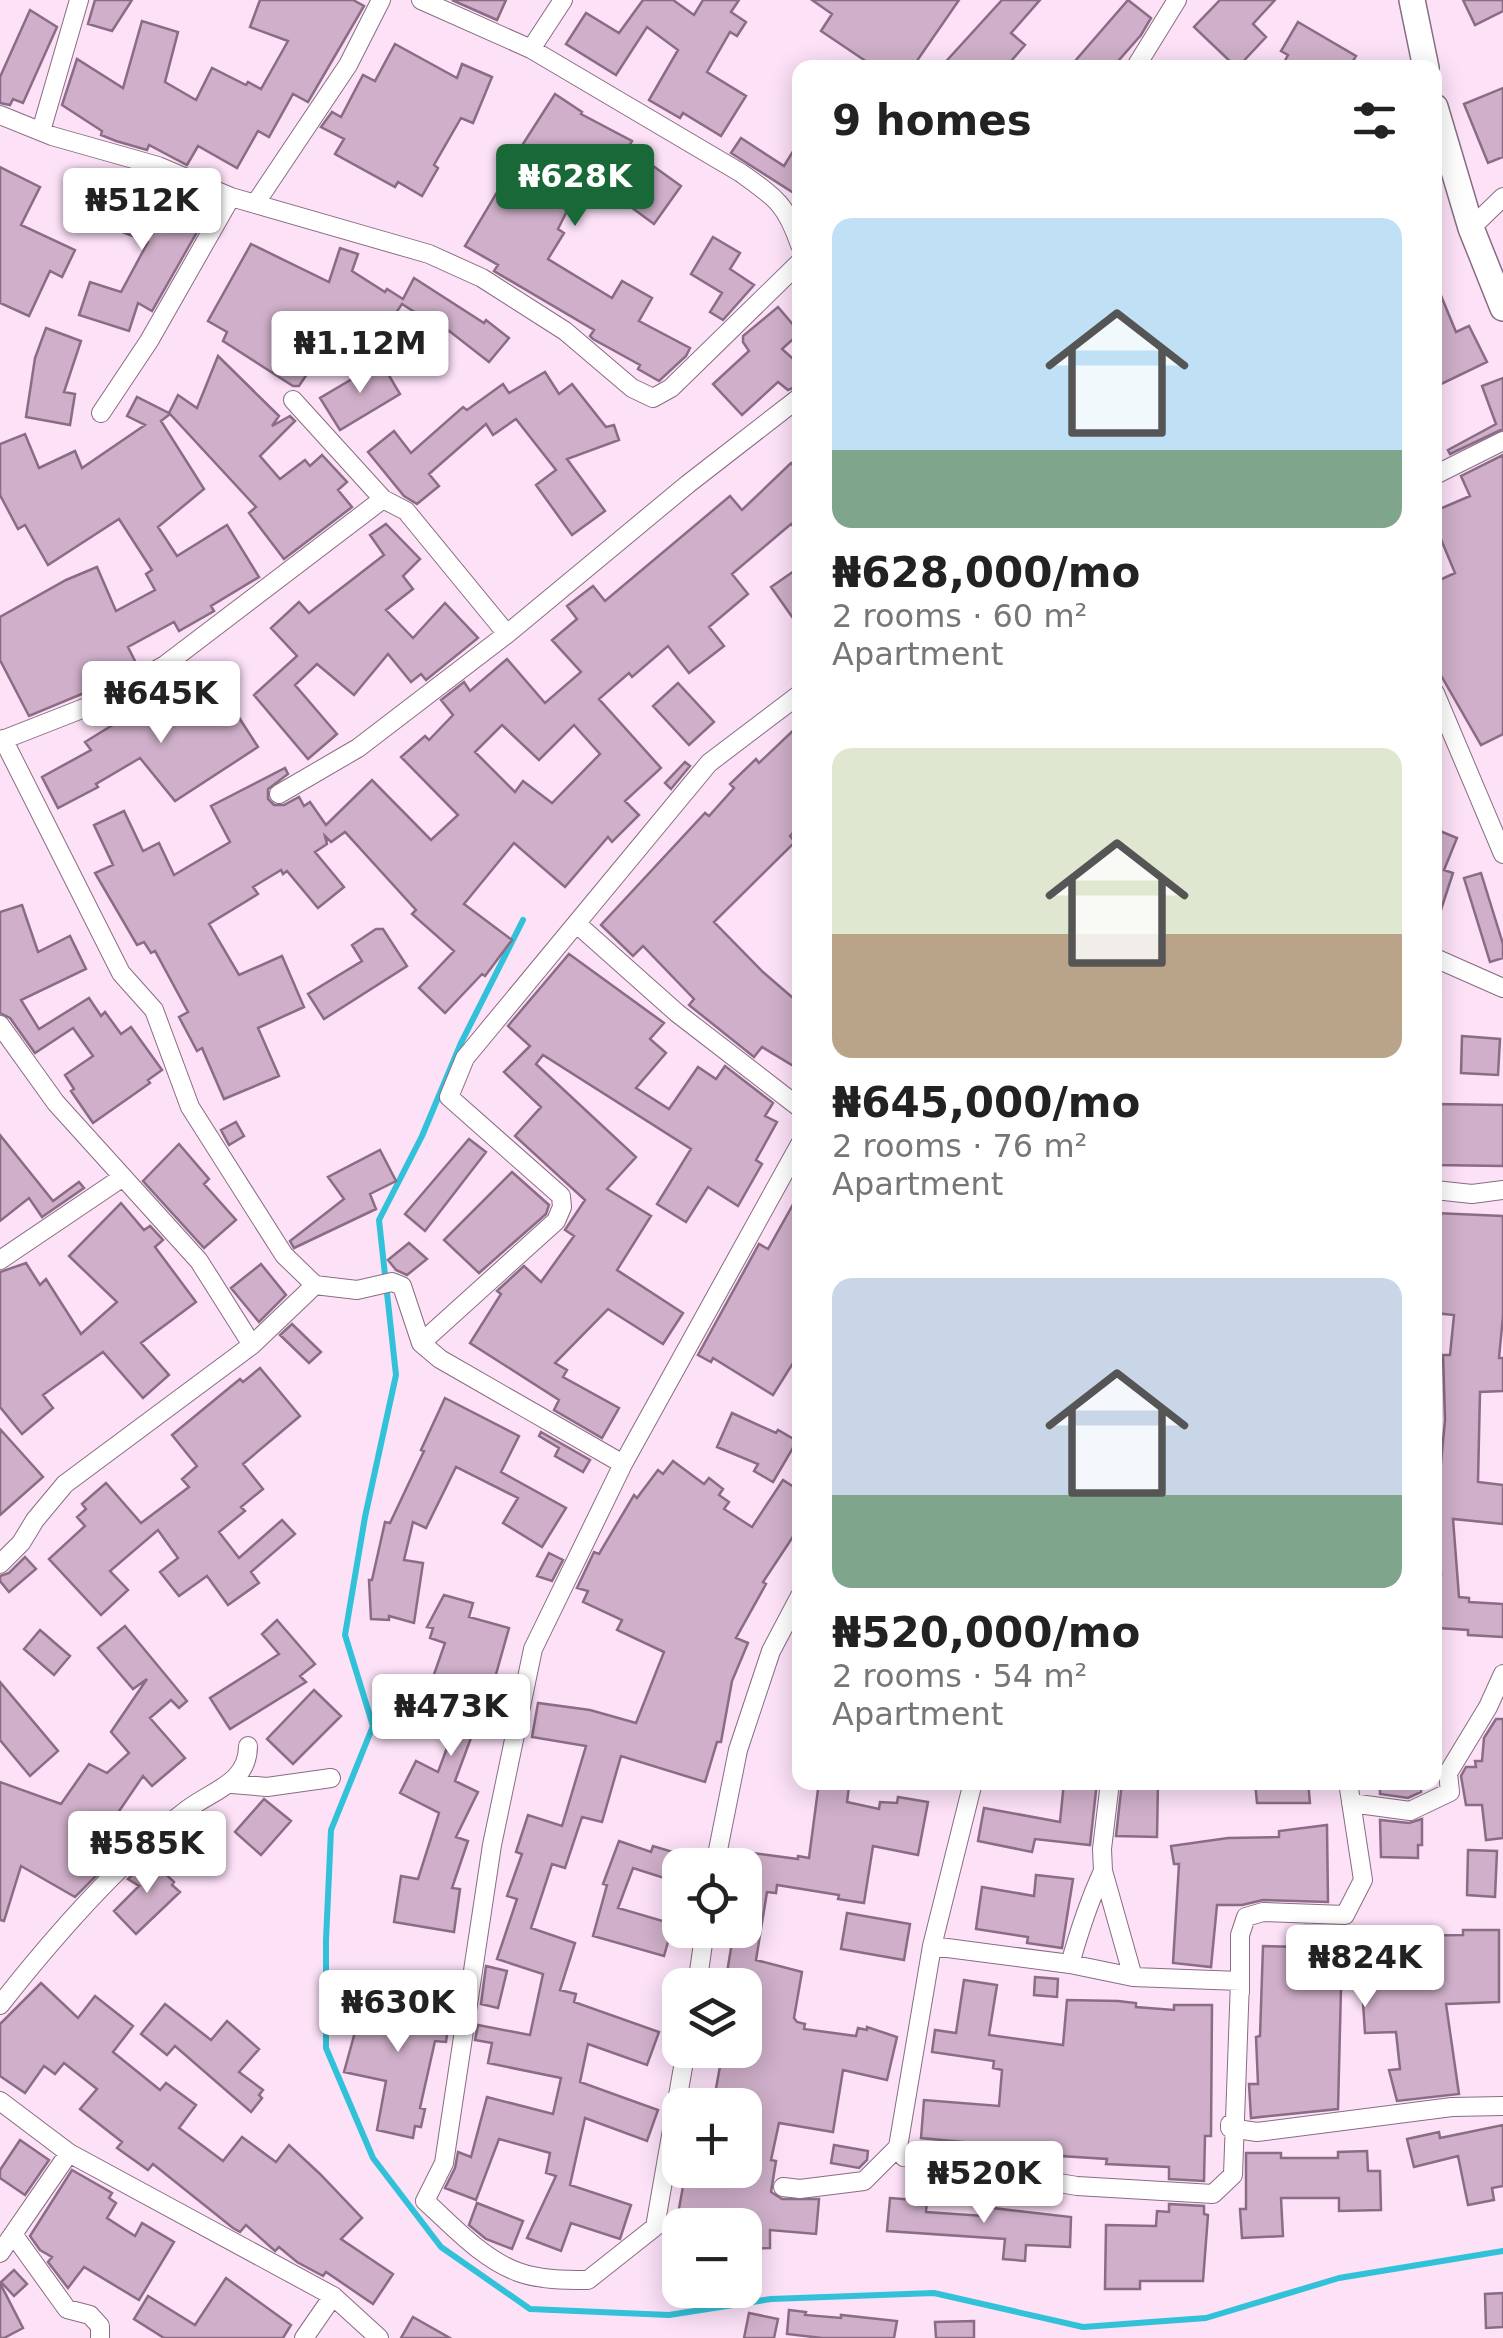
<!DOCTYPE html>
<html lang="en">
<head>
<meta charset="utf-8">
<style>
  :root { --surface:#fff; --page:#f6f6f6; --text:#222; --muted:#767676; --accent:#196838 }
  body { margin:0; font-family:"DejaVu Sans",sans-serif; background:var(--page); color:var(--text); height:100vh; display:flex; flex-direction:column; font-size:38px; white-space:nowrap }
  * { box-sizing:border-box; margin:0 }
  p { font-size:32px; color:var(--muted) }
  .icon { flex:none; width:55px; height:55px; fill:none; stroke:currentColor; stroke-width:2; stroke-linecap:round; stroke-linejoin:round }
  .map { position:relative; flex:1; overflow:hidden }
  .details { position:absolute; left:792px; top:60px; width:650px; height:1730px; display:flex; flex-direction:column; background:var(--surface); border-radius:20px; box-shadow:0 5px 25px #0003 }
  .details>* { flex:none }
  .controls { position:absolute; left:662px; top:1848px; display:grid; gap:20px }
  .controls a { display:grid; place-items:center; width:100px; height:100px; border-radius:20px; background:var(--surface); box-shadow:0 5px 25px #0003; font-size:50px }
  .price { position:absolute; translate:-50% -85px; padding:0 22px; border-radius:10px; background:#fff; color:#222; font-size:32px; line-height:65px; filter:drop-shadow(0 2px 5px #0008) }
  .price::after { content:''; position:absolute; left:50%; top:60px; width:30px; height:22px; margin-left:-15px; background:inherit; clip-path:polygon(0 0,100% 0,50% 100%) }
  .price.active { background:var(--accent); color:#fff }
  ul { padding:0; list-style:none }
  li { display:grid; align-content:center; gap:20px; height:530px; padding:0 40px }
  li span { display:grid; place-items:center; height:310px; border-radius:20px; color:#555 }
  li>.icon { margin-inline-start:auto }
  span .icon { width:180px; height:180px; fill:#fffc; stroke-width:1 }
  li b { font-size:42px }
  h2 { display:flex; justify-content:space-between; align-items:center; height:120px; padding:0 40px; font-size:42px }
  .map>svg:first-child { display:block }
</style>
</head>
<body>
<div class="map">
<svg width="1503" height="2338" viewBox="0 0 1503 2338">
  <rect width="100%" height="100%" fill="#fce1f7"/>
  <g fill="none" stroke-linecap="round" stroke-linejoin="round">
    <path stroke="#31c1d9" stroke-width="6" d="M523,920L461,1043L422,1136L379,1220L396,1375L365,1517L345,1635L373,1726L331,1830L326,1940V2048L373,2158L441,2247L530,2309L669,2315L771,2299L934,2293L1083,2327L1206,2318L1339,2278L1503,2251"/>
  </g>
  <path fill="#cfafc9" stroke="#8a6c85" stroke-width="2.5" fill-rule="evenodd" d="M95,0H132L112,31L88,24Z
    M260,0H353L364,6L308,102L293,94L269,137L258,131L237,168L198,146L187,165L149,145L147,150L116,141L101,135L102,131L62,105L77,59L123,88L142,21L178,32L165,82L196,100L212,68L246,85L248,82L261,89L288,41L250,27Z
    M452,0H506L497,20Z
    M643,0H673L694,15L703,0H739L731,12L746,22L737,36L730,32L707,72L746,96L721,136L683,113L680,118L649,100L678,50L647,27L616,75L566,44L586,13L619,33Z
    M812,0H959L912,68H876L821,31L832,14Z
    M1002,0H1040L1011,33L1025,45L1005,68H940Z
    M1128,0L1151,18L1141,35L1112,68H1069Z
    M1220,0H1275L1253,24L1266,37L1237,68L1194,27Z
    M1463,0H1503V11L1475,25Z
    M30,10L57,27L23,103L13,99L10,105L0,103V77Z
    M1298,22L1356,56L1349,68H1281L1288,55L1281,51Z
    M395,44L457,78L462,64L492,77L473,123L461,118L434,165L438,168L422,196L398,182L395,187L335,154L344,139L321,127L332,112L341,117L363,75L375,81Z
    M1503,88V157L1488,163L1464,104Z
    M555,94L582,112L581,114L632,141L628,148L681,186L654,224L620,199L628,188L589,167L558,229L564,233L548,259L612,298L622,281L652,298L639,321L690,348L686,356L659,381L638,369L640,365L593,339L590,336L594,330L494,271L498,265L465,246L508,174L505,172Z
    M741,138L784,166L800,140V197L731,153Z
    M0,167L40,187L21,225L75,250L62,277L50,271L29,316L0,303Z
    M148,188L205,218L152,311L138,303L129,331L79,315L90,282L121,292L148,242L92,220L103,189L142,203Z
    M713,237L740,253L730,269L754,285L723,320L710,312L722,293L691,274Z
    M251,244L329,282L340,248L358,254L352,271L385,292L387,289L403,299L414,278L484,323L486,320L509,338L489,362L448,330L447,333L402,304L374,345L341,323L299,386H293L223,341L227,332L208,321Z
    M1435,281L1456,332L1469,326L1487,362L1435,387Z
    M778,307L800,333L782,349L800,365V385L788,390L778,382L742,415L713,384L749,351L743,342V336Z
    M46,328L81,341L64,392L75,394L70,425L26,417L35,358Z
    M218,356L279,416L272,426L290,416L295,421L260,456L280,479L305,460L310,466L322,455L347,482L338,490L352,507L284,559L249,513L256,507L170,414L161,421L204,489L158,527L177,556L227,525L259,577L211,606L214,611L179,631L174,622L128,647L136,663L99,682L101,686L29,716L0,660V617L66,580L97,567L116,611L155,590L146,574L152,570L119,519L48,565L25,525L18,529L0,495V444L25,434L39,468L75,451L82,468L145,425L127,416L137,397L169,413L178,395L197,408Z
    M381,362L400,394L340,430L320,398Z
    M545,372L559,394L572,384L606,427L614,425L619,440L567,459L605,511L572,535L536,485L556,470L516,419L493,435L486,424L429,474L439,486L417,504L404,496L368,452L394,431L411,453L463,407L467,410L503,384L509,393Z
    M1503,378V429L1450,454L1448,450L1496,424L1482,386Z
    M1503,455V734L1481,745L1435,665V582L1455,573L1435,525V511L1470,496L1461,476Z
    M791,463L800,473V533L791,524L732,574L748,594L709,627L724,646L689,673L668,646L632,677L629,673L599,699L661,768L625,801L639,815L612,842L608,837L565,887L514,843L464,904L512,940L485,976L482,974L445,1013L419,988L454,951L412,914L416,910L345,832L331,842L325,836L327,844L315,852L344,887L318,908L287,871L283,874L281,870L253,887L258,894L209,924L239,975L282,956L304,1007L258,1028L279,1076L224,1099L202,1048L197,1051L179,1017L188,1012L155,951L151,953L144,942L137,945L95,873L113,865L94,825L124,811L143,851L159,843L174,875L230,842L211,806L285,768L288,774L268,789V799L274,805H284L299,797L304,806L310,802L326,825L372,780L431,840L458,815L401,757L425,736L429,740L453,715L441,700L464,682L470,691L507,659L545,703L581,672L552,640L577,619L567,606L593,586L605,601L730,496L742,510ZM502,725L539,760L574,725L600,754L552,803L523,781L515,792L475,752Z
    M386,524L420,559L403,576L413,589L386,610L413,638L445,603L478,638L426,680L421,674L411,682L388,654L354,695L317,664L295,685L337,734L308,759L254,695L297,656L271,628L299,602L309,613L384,555L370,535Z
    M800,567V628L771,587Z
    M214,679L258,747L175,801L140,758L96,784L98,787L58,808L42,777L91,750L85,742L111,726L162,698L168,709Z
    M678,683L714,722L689,745L653,706Z
    M800,724V825L790,836L795,842L714,922L763,972L800,1004V1070L762,1047L754,1057L689,1005L694,999L643,946L633,956L601,925L705,813L709,816L734,788L730,784L756,759L759,763Z
    M685,762L690,766L671,789L665,783Z
    M1435,829L1457,838L1444,870L1453,873L1438,919L1435,918Z
    M1481,873L1503,944V958L1490,962L1464,878Z
    M22,905L38,952L70,936L86,969L21,1000L39,1029L89,998L101,1016L105,1012L121,1034L131,1027L162,1070L148,1080L150,1083L93,1123L71,1091L74,1089L65,1075L93,1056L73,1028L35,1053L10,1018L0,1013V912Z
    M376,929H383L407,966L324,1019L308,994L362,961L352,945Z
    M569,954L664,1023L650,1039L666,1053L636,1088L669,1109L698,1067L716,1079L725,1066L773,1103L765,1116L777,1122L756,1160L762,1164L738,1206L708,1187L686,1222L657,1204L691,1149L543,1055L536,1064L636,1157L607,1189L651,1216L617,1270L683,1313L663,1344L608,1309L555,1363L567,1370L563,1377L619,1408L602,1438L554,1410L559,1400L470,1343L501,1294L497,1291L524,1266L541,1282L574,1236L565,1230L585,1200L515,1136L541,1107L504,1072L530,1046L508,1026Z
    M1462,1036L1500,1039L1498,1075L1461,1073Z
    M1435,1104L1503,1105V1166L1435,1165Z
    M236,1122L244,1136L229,1145L221,1130Z
    M0,1135L53,1201L79,1182L84,1188L42,1217L29,1198L0,1221Z
    M469,1139L486,1152L425,1231L405,1214Z
    M179,1144L209,1179L204,1184L236,1220L204,1248L143,1181Z
    M380,1150L396,1181L370,1194L376,1209L294,1248L290,1241L344,1199L328,1177Z
    M512,1172L549,1205L546,1214L479,1273L444,1240Z
    M800,1192V1352L773,1395L713,1358L711,1362L698,1355L759,1244L768,1249Z
    M121,1203L144,1230L150,1226L163,1240L155,1247L196,1302L141,1343L169,1375L143,1398L103,1352L43,1395L53,1408L22,1434L0,1407V1272L26,1263L40,1285L46,1279L81,1334L117,1302L69,1256Z
    M1435,1213L1503,1216V1316L1499,1358H1503V1391L1480,1392L1478,1482L1503,1485V1524L1453,1519L1459,1597L1469,1598V1602L1503,1604V1637L1468,1635V1630L1438,1628L1441,1574H1435V1473H1440L1445,1420L1443,1355H1450L1454,1315L1435,1313Z
    M409,1243L427,1259L407,1275L396,1270L388,1260Z
    M261,1264L286,1295L259,1322L231,1288Z
    M292,1324L321,1352L309,1363L280,1335Z
    M260,1368L300,1416L243,1464L263,1489L241,1507L245,1511L219,1532L239,1558L282,1520L295,1534L251,1572L259,1583L228,1605L207,1576L179,1596L160,1572L178,1558L158,1530L110,1571L128,1590L101,1615L49,1559L85,1526L77,1517L86,1509L82,1504L106,1483L141,1523L189,1487L182,1479L197,1466L172,1435L240,1379L243,1382Z
    M445,1398L519,1436L501,1472L566,1508L542,1547L503,1523L518,1498L456,1467L426,1528L413,1522L404,1560L423,1563L414,1623L389,1616V1620L371,1619L369,1580H372L385,1522L390,1523L424,1451L421,1450Z
    M732,1413L776,1433L778,1430L797,1441L773,1482L754,1471L758,1464L717,1447Z
    M0,1429L43,1477L0,1515Z
    M541,1432L590,1460L583,1472L555,1456L559,1448L539,1436Z
    M673,1461L704,1484L709,1478L723,1489L719,1495L729,1502L724,1509L752,1527L783,1480L800,1491V1526L763,1582L766,1584L736,1638L748,1643L732,1681L721,1742H717L705,1782L621,1756L602,1822L582,1817L565,1868L552,1864L531,1928L575,1943L560,1990L576,1994L574,2002L659,2032L647,2065L588,2044L580,2082L658,2110L647,2141L585,2118L570,2185L631,2205L620,2239L571,2223L561,2251L527,2238L556,2176L546,2173L550,2153L499,2139L476,2200L445,2188L455,2168L458,2152L471,2157L487,2097L553,2114L561,2078L488,2063L492,2043L475,2040L478,2025L530,2035L543,1974L497,1959L517,1899L507,1896L522,1854L516,1852L528,1815L562,1826L586,1746L532,1737L538,1703L590,1710L636,1723L664,1652L617,1630L622,1620L583,1602L588,1591L577,1588L594,1552L599,1554L634,1495L637,1498L658,1470L663,1474Z
    M549,1553L563,1560L552,1581L537,1576Z
    M25,1557L36,1569L9,1592L0,1581V1576L9,1573Z
    M444,1595L473,1603L469,1617L509,1628L493,1685L503,1688L490,1724L478,1719L455,1781L478,1792L456,1837L468,1841L452,1888L460,1889L454,1932L394,1922L401,1876L418,1879L439,1813L400,1793L416,1761L438,1772L460,1713L425,1700L445,1643L430,1638L433,1628L427,1627Z
    M277,1620L315,1664L300,1676L306,1682L230,1729L210,1698L279,1654L262,1634Z
    M125,1626L187,1701L179,1708L171,1700L150,1718L185,1758L152,1786L143,1776L109,1826L131,1841L75,1897L21,1866L4,1921L0,1920V1782L61,1804L89,1764L107,1773L129,1753L111,1732L147,1679L133,1689L98,1648Z
    M40,1630L70,1656L54,1675L24,1649Z
    M0,1682L58,1751L30,1776L0,1740Z
    M314,1690L341,1716L293,1764L267,1739Z
    M1496,1719H1503V1838L1486,1840L1482,1805H1466L1461,1776L1466,1767H1476L1475,1761H1482L1484,1738Z
    M819,1782L849,1787L847,1802L879,1809L880,1802L897,1803L898,1797L928,1802L918,1855L873,1846L864,1903L838,1899L839,1895L777,1885L776,1893L767,1892L756,1960L802,1972L794,2018L797,2022L805,2024L804,2029L856,2036L858,2028L867,2030V2027L897,2037L887,2080L843,2070L833,2132L779,2123L771,2160L776,2161L771,2192L782,2199H819L816,2234L770,2230V2248L745,2249V2225H676L686,2170H745V2105H713L723,2050H745V1985H725L734,1930H745V1852L798,1859V1856L809,1858Z
    M1064,1782H1097L1090,1845L1035,1839L1032,1852L978,1841L984,1808L1060,1822Z
    M1122,1782H1158L1157,1837L1116,1836Z
    M1255,1782H1308L1310,1803H1257Z
    M1380,1782H1421V1792L1408,1798L1380,1794Z
    M264,1799L291,1821L261,1855L235,1832Z
    M1422,1819V1845H1418V1858L1381,1857L1380,1820L1409,1823Z
    M1327,1825L1328,1902L1263,1900L1242,1905H1217L1211,1967L1173,1963L1179,1864H1174L1171,1846L1228,1838L1279,1837V1831Z
    M619,1841L651,1852L653,1846L673,1852L664,1878L633,1868L618,1908L673,1924L664,1956L593,1936L607,1885L603,1884Z
    M1468,1850L1497,1851L1495,1897L1467,1895Z
    M149,1858L174,1882L172,1885L180,1892L136,1934L114,1911L139,1886L128,1879Z
    M1036,1875L1073,1879L1062,1948L1027,1943L1028,1937L976,1929L982,1887L1034,1896Z
    M847,1913L910,1924L904,1960L841,1949Z
    M1305,1926L1398,1927V1936L1463,1935V1930H1499V2002L1446,2004L1459,2094L1397,2101L1389,2070L1400,2069L1396,2032L1365,2033L1362,1988H1341L1338,2109L1251,2118L1249,2084H1258L1256,2037L1260,2036L1263,1946L1306,1947Z
    M486,1966L507,1971L498,2008L481,2004Z
    M1035,1977L1058,1979L1057,1997L1034,1995Z
    M964,1980L997,1985L989,2035L1063,2045L1067,2000L1118,2001L1136,2003V2007L1174,2010V2005H1212L1211,2136H1205L1204,2181L1169,2179V2167L1106,2164L1107,2159L995,2152L996,2145L921,2138L924,2100L999,2106L1002,2070L993,2068L994,2061L932,2052L935,2030L956,2033Z
    M41,1983L78,2018L95,1996L133,2026L113,2052L160,2090L166,2083L196,2105L179,2128L223,2161L242,2137L276,2162L289,2145L320,2174L362,2218L341,2239L393,2274L373,2304L326,2272L323,2276L297,2262L279,2247L275,2251L246,2225L240,2232L233,2228L153,2164L148,2170L117,2148L122,2142L80,2109L97,2089L64,2063L55,2074L44,2066L25,2093L0,2076V2024Z
    M366,1992L451,2008L446,2042L435,2041L420,2108L425,2109L421,2127L415,2126L413,2138L377,2130L386,2081L344,2072Z
    M165,2004L211,2040L227,2021L259,2049L239,2072L263,2090L259,2095L262,2098L251,2112L175,2046L167,2055L141,2034Z
    M1503,2125V2186L1492,2188L1494,2200L1468,2205L1458,2156L1414,2167L1407,2139L1439,2132L1440,2138Z
    M20,2140L49,2160L25,2195L0,2178V2170Z
    M834,2145L868,2151L867,2160L859,2168L831,2163Z
    M1367,2151L1368,2171H1380L1381,2210L1339,2211V2198H1281L1283,2236L1242,2238L1240,2209H1246V2153H1281V2158H1338V2152Z
    M72,2170L112,2193L109,2198L116,2203L107,2218L135,2236L142,2223L174,2242L139,2300L84,2267L68,2288L48,2262L52,2257L40,2250L30,2236Z
    M890,2198L927,2201L926,2212L984,2216V2207L1071,2217L1070,2247L1026,2245L1025,2261L1003,2259L1005,2239L887,2231Z
    M477,2203L523,2221L512,2249L486,2239L469,2225Z
    M1169,2204L1204,2206V2214L1208,2215L1203,2281H1140V2289H1105L1106,2225L1156,2226L1157,2211L1169,2212Z
    M14,2270L27,2284L14,2296L1,2282Z
    M226,2278L291,2325L283,2338H164L134,2319L148,2296L195,2325Z
    M0,2283L23,2328L4,2338H0Z
    M1503,2293V2327L1486,2328L1485,2294Z
    M789,2310L806,2312L805,2315L841,2318V2315L897,2321L894,2338H822L787,2334Z
    M749,2313L778,2319L774,2338H744Z
    M413,2317L450,2338H401Z
    M974,2321V2338H936L935,2322Z"/>
  <g fill="none" stroke-linecap="round" stroke-linejoin="round">
    <defs>
      <path id="street" d="M421,0L531,49L741,173C776,198 786,204 800,245
        M531,49L563,0
        M1135,68L1177,0
        M0,115L52,136L158,166L231,197L429,254L482,278L565,331L632,388L653,398L671,388L800,262
        M41,131L79,0
        M255,204L348,65L381,0
        M1471,228L1503,197
        M293,400L383,499L406,511L507,634
        M101,413L149,341L231,197
        M1435,475L1503,441
        M1435,693L1503,854
        M3,739L121,973L154,1010L190,1107L284,1255L315,1285L357,1290L392,1282L402,1286L421,1343L440,1359L623,1464
        M0,741L97,703L165,665L383,499
        M279,794L358,748L507,634L688,484L800,397
        M577,924L677,1013L800,1108
        M1435,958L1503,988
        M0,1025L56,1103L199,1261L252,1345
        M1435,1190L1472,1194L1503,1190
        M0,1260L123,1177
        M421,1343L556,1221L562,1207L561,1196L449,1097L465,1058L709,763L800,694
        M0,1564L21,1543L35,1520L65,1484L252,1345L315,1285
        M1110,1782L1102,1849L1103,1871L1133,1977
        M232,1784L267,1787L331,1778
        M1351,1803L1410,1811L1450,1792L1448,1773L1488,1707L1503,1674
        M715,1865L738,1750L771,1651L800,1596
        M1070,1964C1079,1932 1089,1901 1103,1871
        M697,1985L705,1930
        M1240,1993V1935L1246,1917L1263,1912L1345,1915L1363,1880L1348,1782
        M0,2005C52,1939 122,1859 188,1809C213,1790 248,1783 248,1746
        M686,2050L655,2227L588,2280C565,2280 540,2280 518,2272C482,2259 453,2226 425,2201L444,2163L492,1845L533,1649L623,1464L800,1144
        M0,2101L69,2153L333,2296L379,2338
        M1230,2124V2128L1257,2132L1452,2107L1503,2106
        M898,2147L904,2157L1077,2186L1213,2194L1233,2175L1240,1981L1133,1977L1070,1964L932,1946
        M783,2187L800,2189L864,2181L898,2147L932,1946L973,1782
        M13,2234L67,2309L90,2315L100,2326V2338
        M0,2253L69,2153
        M304,2338L333,2296"/>
      <path id="secondary" d="M1412,0L1426,68
        M1435,107L1471,228L1503,308"/>
    </defs>
    <use href="#street" stroke="#896c84" stroke-width="20"/>
    <use href="#secondary" stroke="#896c84" stroke-width="28"/>
    <use href="#street" stroke="#fff" stroke-width="18"/>
    <use href="#secondary" stroke="#fff" stroke-width="25"/>
  </g>
</svg>
<div class="controls">
<a><svg class="icon" aria-label="locate" viewBox="0 0 24 24"><circle cx="12" cy="12" r="6"/><path d="M12 2v4M12 18v4M2 12h4M18 12h4"/></svg></a>
<a><svg class="icon" aria-label="layers" viewBox="0 0 24 24"><path d="M12 4l9 5-9 5-9-5zM3 14l9 5 9-5"/></svg></a>
<a>+</a>
<a>−</a>
</div>
<b class="price active" style="left:575px;top:229px">₦628K</b>
<b class="price" style="left:142px;top:253px">₦512K</b>
<b class="price" style="left:360px;top:396px">₦1.12M</b>
<b class="price" style="left:161px;top:746px">₦645K</b>
<b class="price" style="left:451px;top:1759px">₦473K</b>
<b class="price" style="left:147px;top:1896px">₦585K</b>
<b class="price" style="left:1365px;top:2010px">₦824K</b>
<b class="price" style="left:398px;top:2055px">₦630K</b>
<b class="price" style="left:984px;top:2226px">₦520K</b>
<section class="details">
<h2>9 homes<svg class="icon" aria-label="filters" viewBox="0 0 24 24"><path d="M4 7h16M4 17h16"/><circle cx="9" cy="7" r="2"/><circle cx="15" cy="17" r="2"/></svg></h2>
<ul>
<li><span style="background:linear-gradient(#bfe0f5 75%,#7fa58c 0)"><svg class="icon" aria-label="home" viewBox="0 0 24 24"><path d="M3 11l9-7 9 7M6 9v11h12V9"/></svg></span><div><b>₦628,000/mo</b><p>2 rooms · 60 m²</p><p>Apartment</p></div></li>
<li><span style="background:linear-gradient(#dfe7d0 60%,#b9a48a 0)"><svg class="icon" aria-label="home" viewBox="0 0 24 24"><path d="M3 11l9-7 9 7M6 9v11h12V9"/></svg></span><div><b>₦645,000/mo</b><p>2 rooms · 76 m²</p><p>Apartment</p></div></li>
<li><span style="background:linear-gradient(#c9d6e8 70%,#7fa58c 0)"><svg class="icon" aria-label="home" viewBox="0 0 24 24"><path d="M3 11l9-7 9 7M6 9v11h12V9"/></svg></span><div><b>₦520,000/mo</b><p>2 rooms · 54 m²</p><p>Apartment</p></div></li>
</ul>
</section>
</div>
</body>
</html>
